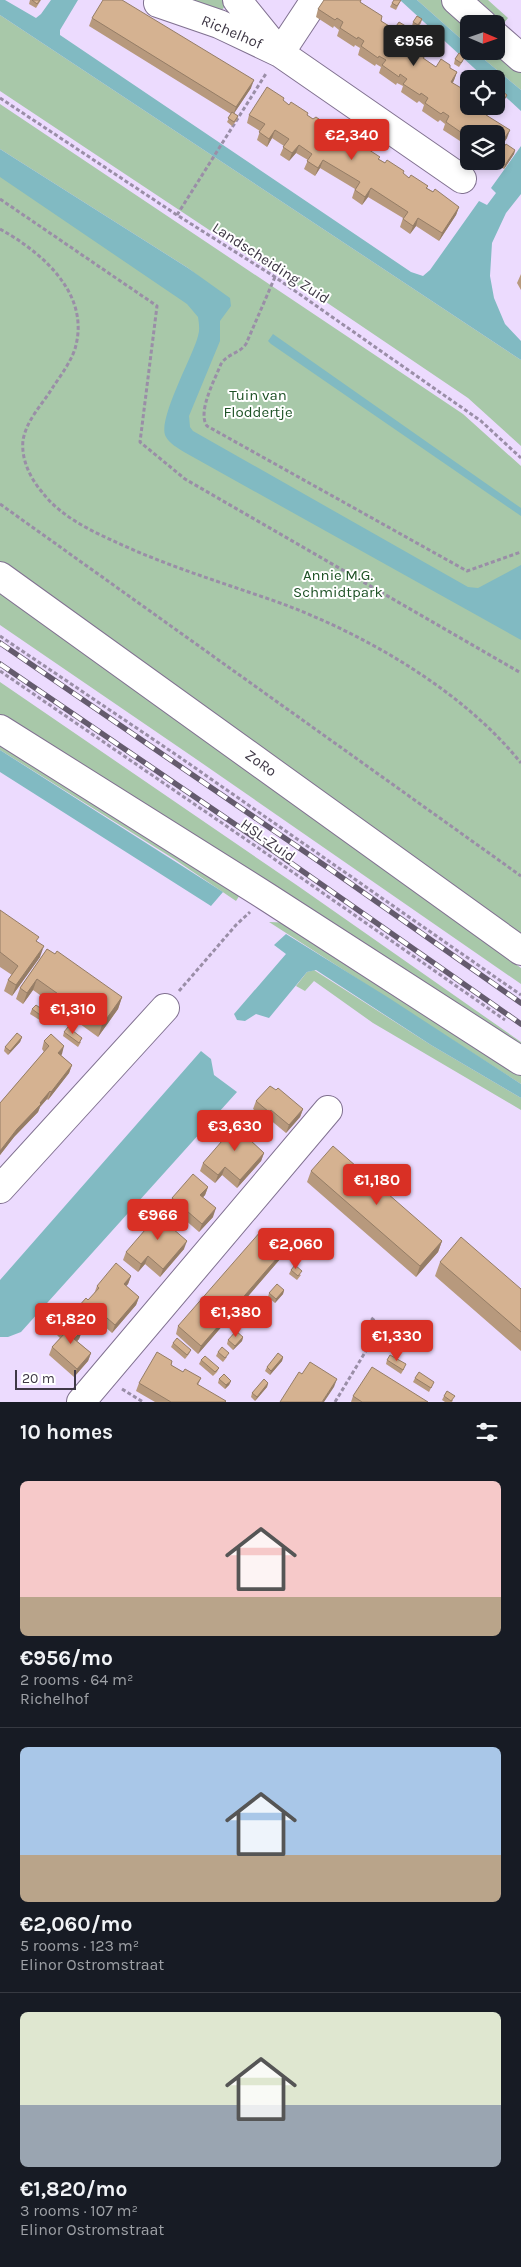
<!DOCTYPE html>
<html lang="en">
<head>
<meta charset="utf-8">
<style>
  :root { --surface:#171b24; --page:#242831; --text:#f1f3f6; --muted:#9ea1a6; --line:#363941; --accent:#d93025 }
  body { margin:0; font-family:Karla,sans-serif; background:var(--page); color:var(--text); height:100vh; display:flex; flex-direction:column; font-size:19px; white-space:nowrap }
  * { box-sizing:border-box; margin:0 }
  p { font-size:16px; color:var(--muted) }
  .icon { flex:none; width:28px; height:28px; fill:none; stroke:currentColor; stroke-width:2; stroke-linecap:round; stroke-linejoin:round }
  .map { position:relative; height:1402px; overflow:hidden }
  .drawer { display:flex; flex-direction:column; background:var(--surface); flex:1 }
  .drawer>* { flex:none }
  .needle { width:32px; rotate:92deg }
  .fabs { position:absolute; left:460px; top:15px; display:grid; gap:10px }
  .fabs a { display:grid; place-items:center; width:45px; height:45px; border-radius:8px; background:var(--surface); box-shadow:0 2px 8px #0003; font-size:25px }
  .scale { position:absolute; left:15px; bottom:12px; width:61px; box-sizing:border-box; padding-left:5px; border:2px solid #3f3846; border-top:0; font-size:14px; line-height:18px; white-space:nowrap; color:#3f3846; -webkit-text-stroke:4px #fff; paint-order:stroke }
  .price { position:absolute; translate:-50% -42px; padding:0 11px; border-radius:5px; background:var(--accent); color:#fff; font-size:16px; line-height:32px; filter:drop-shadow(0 1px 2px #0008) }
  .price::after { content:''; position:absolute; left:50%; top:30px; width:15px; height:11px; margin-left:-8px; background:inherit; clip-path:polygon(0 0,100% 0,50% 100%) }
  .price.current { background:#222; color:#fff }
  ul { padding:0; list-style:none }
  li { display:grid; align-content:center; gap:10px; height:265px; padding:0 20px }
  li+li { border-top:1px solid var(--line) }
  li span { display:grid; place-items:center; height:155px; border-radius:8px; color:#555 }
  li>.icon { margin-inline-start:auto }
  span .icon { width:90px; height:90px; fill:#fffc; stroke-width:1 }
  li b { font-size:21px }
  h2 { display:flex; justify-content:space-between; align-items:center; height:60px; padding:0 20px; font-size:21px }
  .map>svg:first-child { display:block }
</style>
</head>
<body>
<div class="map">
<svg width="521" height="1402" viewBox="0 0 521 1402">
  <rect width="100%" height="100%" fill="#ecdbfe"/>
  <path fill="#a8c8a9" d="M187,0H229L220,13Z
    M417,0H444L469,24V46Z
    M478,0H488L508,18L504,23Z
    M0,15L521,360V446L468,398L326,302L268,269L0,91Z
    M474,51H496L521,69V90Z
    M0,104L463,414L521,466V938L0,563V155L207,283L188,268L0,149Z
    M0,592L521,968V984L196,759L0,625Z
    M0,682L298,886L521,1042V1054L0,723Z
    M0,735L243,890L236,901L174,859L0,750Z
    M269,922L296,923L521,1067V1084Z
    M314,970L431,1045L521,1098V1110L373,1023L314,981L305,991L296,986L307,972Z"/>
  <path fill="#81bac2" d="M0,0H5L36,18L41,14L51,0H78L60,30V35L411,272L423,276L430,270L479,201L487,205L496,193L491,188L521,146V194L506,213L492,243L490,276L494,298L505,324L521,341V360L0,15Z
    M400,0H417L469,46V51H474L521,90V111L496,88V79H486Z
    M0,149L188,268L230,298L231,306L220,321V341L189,416L190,427L193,431L468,587L478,588L521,565V640L184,452C178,448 170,444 166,437C156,422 193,356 198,336C200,330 199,324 198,317L187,304L0,177Z
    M273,334L521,508V516L271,344L268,341Z
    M0,750L223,892L211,906L0,772Z
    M286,934L389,998L521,1084V1098L431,1045L316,970L307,972L269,1018L256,1014L245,1021L237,1020L234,1014L286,954L274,945Z
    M201,1051L211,1059L214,1075L237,1092L21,1332L8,1337H0V1280Z"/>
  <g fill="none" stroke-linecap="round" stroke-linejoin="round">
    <defs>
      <path id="minor" d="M160,0L158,3L219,24L280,53L462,179
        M237,0L280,53L315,0
        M456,0L483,24
        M496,36L521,58
        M0,576L521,951
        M0,729L267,897L521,1061
        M0,1189L165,1008
        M81,1402L328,1110"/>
    </defs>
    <use href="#minor" stroke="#807190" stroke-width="30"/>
    <path stroke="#9a8ea7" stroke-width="3" stroke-dasharray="4 2.5" stroke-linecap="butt" d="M0,98L177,215L275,277L481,421L521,458
      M0,199L157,306L140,442L185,479L521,673
      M177,215L267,72
      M0,229C41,252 89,292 76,345C73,359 61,375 53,387C42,405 27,419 23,440C21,459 30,478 42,492C60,516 91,531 118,543C172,568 227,584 283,604C368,636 463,691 521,763
      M275,277L246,344C239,354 228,353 221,364C215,379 197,412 207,426L467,571L521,552
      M0,504L521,876
      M0,636L178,756L521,995
      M0,671L254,845L505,1020
      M179,991L236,925L250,912
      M122,1389L143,1402
      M335,1402L381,1326L370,1317"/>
    <use href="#minor" stroke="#fff" stroke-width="28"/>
    <defs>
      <path id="rail" d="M0,643L327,867L521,1003
        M0,664L258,840L521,1024"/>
    </defs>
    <use href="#rail" stroke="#645b6d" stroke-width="5.5"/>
    <use href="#rail" stroke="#fff" stroke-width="4" stroke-dasharray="11" stroke-linecap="butt"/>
  </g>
  <path fill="#b7997d" d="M30,0H41L36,8L29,4Z
    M361,0L360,2L381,21L406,36L403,41L425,55L424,59L436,67L450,68L457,72L453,83L466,96L489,111L487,115L507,138L496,154V134H469V151L464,149L466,142L461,139L460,141L443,130L445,124L440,120L438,122L422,111L424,105L419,101L417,103L401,92L403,86L397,83L396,85L379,73L381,67L376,64L375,66L358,55L360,48L355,45L354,47L337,36L339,30L334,26L333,28L316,17L318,9Z
    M401,0L396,10L390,7L392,3Z
    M92,18L251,88L234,113L238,116L237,120L232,126L227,122L231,114L89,26Z
    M422,19L421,23L417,29L412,26L413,22Z
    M443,38L442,42L437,48L432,45L434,41Z
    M455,59L463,61L459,67L454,64Z
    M507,95L505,99L501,105L496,102L497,97Z
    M283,101L313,119L332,128L331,130L361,148L380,157L379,159L409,178L428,186L427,188L459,207L456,215L439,241L416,226L410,234L400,227L403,218L368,197L362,205L352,198L355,189L320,168L315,176L304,169L308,160L296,153L289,161L280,155L284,146L272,138L267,147L257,140L260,131L247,123L249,115Z
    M515,150L514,154L504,169L497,165L499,159L498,158L499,154Z
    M521,274V290L517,283Z
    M0,910L37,941L40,957L12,996L4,991L8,980L12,975L0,967Z
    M47,949L122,997L118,1009L98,1037L33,990L23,1004L16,999L20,988Z
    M32,1009L50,1015L46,1024L30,1014Z
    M64,1032L81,1042L78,1047L63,1036Z
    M22,1037L20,1042L8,1055L4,1051L5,1047Z
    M44,1041L62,1054L61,1055L72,1065L69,1073L48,1100L47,1099L40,1107L38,1112L14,1137L0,1155V1103L44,1052L42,1049Z
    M276,1090L303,1109L300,1117L286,1133L268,1118L266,1120L253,1109L256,1101Z
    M253,1139L251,1141L264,1153L261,1161L237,1188L222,1175L215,1183L200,1171L203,1163Z
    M311,1171L442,1241L438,1252L416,1277L307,1182Z
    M208,1187L205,1195L203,1197L213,1217L199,1232L169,1206L172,1198Z
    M179,1220L176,1228L174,1230L184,1249L160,1277L145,1264L138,1272L123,1260L126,1252Z
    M281,1258L198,1354L176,1334L178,1326Z
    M440,1262L521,1289V1351L435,1276Z
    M291,1270L301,1275L297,1280L289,1274Z
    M131,1276L128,1284L126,1286L139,1297L136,1305L112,1333L96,1319L89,1328L75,1315L78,1307L88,1300L94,1294L97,1286Z
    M284,1290L283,1294L275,1303L268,1297L269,1293Z
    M264,1313L262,1317L254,1327L247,1320L249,1316Z
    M60,1327L82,1331L79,1339L77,1341L91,1353L88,1361L74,1377L49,1355L52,1347L60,1338L57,1335Z
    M243,1337L242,1341L233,1350L227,1344L228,1340Z
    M173,1343L191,1350L189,1354L185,1359L171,1347Z
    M218,1352L227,1357L223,1362L216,1356Z
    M283,1357L282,1361L270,1375L265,1371L267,1367Z
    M201,1360L219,1368L217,1372L213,1376L199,1364Z
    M387,1360L404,1369L401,1374L386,1364Z
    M172,1361L171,1365L183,1372L201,1378L198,1385L225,1402H155L136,1391L139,1383Z
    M415,1378L432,1386L429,1392L413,1382Z
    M219,1379L231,1381L229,1385L225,1389L218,1383Z
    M268,1383L267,1387L255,1401L251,1397L252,1393Z
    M353,1396L428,1402H351Z
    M444,1396L453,1400L452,1402H445L442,1400Z"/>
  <path fill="#957d66" d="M409,28L406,36L399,48L402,40Z
    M457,72L454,80L448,90L451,82Z
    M254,80L251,88L233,115L236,107Z
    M275,130L272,138L267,147L269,139Z
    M510,130L507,138L496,154V150Z
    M299,145L296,153L289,161L292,153Z
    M515,150L514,154L504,169L505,165Z
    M323,160L320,168L315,176L318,168Z
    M371,188L368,197L362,205L365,197Z
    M459,207L456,215L439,241L442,233Z
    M418,218L416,226L410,234L413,226Z
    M44,946L40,957L12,996L16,985Z
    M37,979L33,990L23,1004L27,993Z
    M122,997L118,1009L98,1037L102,1025Z
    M22,1037L20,1042L8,1055L10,1051Z
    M64,1046L62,1054L56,1061L58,1053Z
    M72,1065L69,1073L48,1100L51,1092Z
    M50,1091L47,1099L40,1107L38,1112L14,1137L0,1155V1151L17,1129Z
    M303,1109L300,1117L286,1133L289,1125Z
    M271,1110L268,1118L266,1120L269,1112Z
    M256,1131L253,1139L246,1147L249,1139Z
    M264,1153L261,1161L237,1188L240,1180Z
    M225,1167L222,1175L215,1183L218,1175Z
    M208,1187L205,1195L198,1203L200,1195Z
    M216,1208L213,1217L199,1232L202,1224Z
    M179,1220L176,1228L169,1236L172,1228Z
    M187,1241L184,1249L160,1277L163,1269Z
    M442,1241L438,1252L416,1277L420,1266Z
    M284,1250L281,1258L198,1354L201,1346Z
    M148,1256L145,1264L138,1272L141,1264Z
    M131,1276L128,1284L121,1292L124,1284Z
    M284,1290L283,1294L275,1303L276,1299Z
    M139,1297L136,1305L112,1333L115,1325Z
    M99,1311L96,1319L89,1328L92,1320Z
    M264,1313L262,1317L254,1327L256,1322Z
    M82,1331L79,1339L72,1347L74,1339Z
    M243,1337L242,1341L233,1350L235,1346Z
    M91,1353L88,1361L74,1377L77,1369Z
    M283,1357L282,1361L270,1375L271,1371Z
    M337,1379L334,1387L324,1402H322Z
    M231,1381L229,1385L225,1389L226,1385Z
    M268,1383L267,1387L255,1401L257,1397Z"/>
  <path fill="#d5b291" stroke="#957d66" d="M32,0H40L37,4Z
    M103,0H122L254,80L236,107L92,18Z
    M324,0H361L360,2L382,16L381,21L394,29L399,22L409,28L402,40L425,55L423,58L436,67L441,59L450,65V68L457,72L451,82L468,92L465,96L469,98V106H481L489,111L486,115L510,130L496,150V134H469L464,131L462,133L446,122L449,116L443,112L441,114L425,103L428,98L421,93L420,95L403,84L407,79L400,74L399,77L382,65L386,60L379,56L378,58L361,46L364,41L358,37L357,39L340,28L343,22L337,18L335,20L318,9Z
    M394,0H401L397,6L392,3Z
    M417,16L422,19L418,25L413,22Z
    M438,35L443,38L439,44L434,41Z
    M411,44H420L424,47L423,53L411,45Z
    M459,53L465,57L461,63L455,59Z
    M480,72L486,76L484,79H477L476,78Z
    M267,87L284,98L283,100L289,105L291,102L308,113L307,115L313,119L316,117L332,128L331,130L337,134L339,131L356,142L355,144L361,148L363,146L380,157L378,159L385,163L387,160L404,171L403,173L409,178L411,175L428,186L426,188L433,192L435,189L459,207L442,233L418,218L413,226L403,219L408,212L371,188L365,197L355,190L360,182L323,160L318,168L307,161L312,154L299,145L292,153L283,147L289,139L275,130L269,139L259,132L265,124L249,115Z
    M502,91L507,95L503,101L497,97Z
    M232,112L238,116L234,122L228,118Z
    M506,144L515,150L505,165L498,161L502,155L499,154Z
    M0,910L39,937L36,941L44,946L16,985L8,980L18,966L0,952Z
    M47,949L55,954L57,951L122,997L102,1025L37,979L27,993L20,988Z
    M36,1005L50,1015L47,1020L32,1009Z
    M68,1027L82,1038L79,1043L64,1032Z
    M17,1033L22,1037L10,1051L5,1047Z
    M51,1034L64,1046L58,1053L72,1065L51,1092L50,1091L40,1103L41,1104L17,1129L0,1151V1103L49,1046L44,1041Z
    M270,1086L276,1090L278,1088L303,1109L289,1125L271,1110L269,1112L256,1101Z
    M241,1119L256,1131L249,1139L264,1153L240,1180L225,1167L218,1175L203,1163Z
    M333,1146L442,1241L420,1266L311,1171Z
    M193,1174L208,1187L200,1195L216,1208L202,1224L172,1198Z
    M164,1208L179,1220L172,1228L187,1241L163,1269L148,1256L141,1264L126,1252Z
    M261,1231L284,1250L201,1346L178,1326Z
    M461,1237L521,1289V1332L440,1262Z
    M116,1263L131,1276L124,1284L139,1297L115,1325L99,1311L92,1320L78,1307L86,1298L88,1300L99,1288L97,1286Z
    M295,1265L302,1271L298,1276L291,1270Z
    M277,1284L284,1290L276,1299L269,1293Z
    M257,1307L264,1313L256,1322L249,1316Z
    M68,1319L82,1331L74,1339L91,1353L77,1369L52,1347L66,1332L60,1327Z
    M236,1331L243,1337L235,1346L228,1340Z
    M177,1338L191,1350L187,1355L173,1343Z
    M222,1347L229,1353L225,1358L218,1352Z
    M157,1352L172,1361L171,1365L183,1372L185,1369L201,1378L197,1384L226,1401L225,1402H171L139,1383Z
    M278,1353L283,1357L271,1371L267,1367Z
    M390,1355L406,1364L403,1370L387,1360Z
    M205,1356L219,1368L215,1372L201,1360Z
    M310,1362L337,1379L322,1402H280L299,1372L302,1374Z
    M372,1367L428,1402H362L353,1396Z
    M419,1372L434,1382L431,1388L415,1378Z
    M224,1374L231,1381L226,1385L219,1379Z
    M264,1379L268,1383L257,1397L252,1393Z
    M447,1391L455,1396L451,1401L444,1396Z"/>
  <g text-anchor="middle" stroke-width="4" stroke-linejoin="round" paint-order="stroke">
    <g font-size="15" fill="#3f3846" stroke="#fff">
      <text transform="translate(232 32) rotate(23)" y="5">Richelhof</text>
      <text transform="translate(271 263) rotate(33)" y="5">Landscheiding Zuid</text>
      <text transform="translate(261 763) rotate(36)" y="5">ZoRo</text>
      <text transform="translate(268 840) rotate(35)" y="5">HSL-Zuid</text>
    </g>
    <g font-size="15" fill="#1d5125" stroke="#fff">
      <text x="258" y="400">Tuin van<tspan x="258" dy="17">Floddertje</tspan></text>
      <text x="338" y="580">Annie M.G.<tspan x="338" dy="17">Schmidtpark</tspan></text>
    </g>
  </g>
</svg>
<div class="fabs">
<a><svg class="needle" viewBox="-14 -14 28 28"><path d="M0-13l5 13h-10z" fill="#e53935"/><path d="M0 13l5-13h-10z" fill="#9ea1a6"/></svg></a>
<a><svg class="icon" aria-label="locate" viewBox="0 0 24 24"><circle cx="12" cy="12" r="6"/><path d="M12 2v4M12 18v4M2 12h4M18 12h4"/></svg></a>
<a><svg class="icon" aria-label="layers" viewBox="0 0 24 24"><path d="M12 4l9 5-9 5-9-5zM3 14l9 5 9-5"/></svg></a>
</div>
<div class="scale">20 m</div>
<b class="price current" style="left:414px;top:67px">€956</b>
<b class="price" style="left:352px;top:161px">€2,340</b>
<b class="price" style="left:73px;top:1035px">€1,310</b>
<b class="price" style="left:235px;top:1152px">€3,630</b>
<b class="price" style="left:377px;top:1206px">€1,180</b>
<b class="price" style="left:158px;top:1241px">€966</b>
<b class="price" style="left:296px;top:1270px">€2,060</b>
<b class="price" style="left:236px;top:1338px">€1,380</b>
<b class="price" style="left:71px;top:1345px">€1,820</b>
<b class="price" style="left:397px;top:1362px">€1,330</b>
</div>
<section class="drawer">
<h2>10 homes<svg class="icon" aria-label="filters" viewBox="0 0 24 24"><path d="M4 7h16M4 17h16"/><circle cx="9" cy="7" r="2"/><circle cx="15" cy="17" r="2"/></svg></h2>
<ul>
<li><span style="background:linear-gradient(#f6c9c9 75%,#b9a48a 0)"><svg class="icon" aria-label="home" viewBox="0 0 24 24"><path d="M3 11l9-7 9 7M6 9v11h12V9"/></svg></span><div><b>€956/mo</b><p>2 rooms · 64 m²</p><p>Richelhof</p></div></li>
<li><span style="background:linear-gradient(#a9c7e8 70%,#b9a48a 0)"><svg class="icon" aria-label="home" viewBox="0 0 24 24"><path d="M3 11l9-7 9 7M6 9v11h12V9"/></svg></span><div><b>€2,060/mo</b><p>5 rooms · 123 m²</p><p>Elinor Ostromstraat</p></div></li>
<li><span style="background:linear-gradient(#dfe7d0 60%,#9aa5b1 0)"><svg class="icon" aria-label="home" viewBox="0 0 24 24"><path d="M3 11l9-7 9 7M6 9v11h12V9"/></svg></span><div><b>€1,820/mo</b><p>3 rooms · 107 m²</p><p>Elinor Ostromstraat</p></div></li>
</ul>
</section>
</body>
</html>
